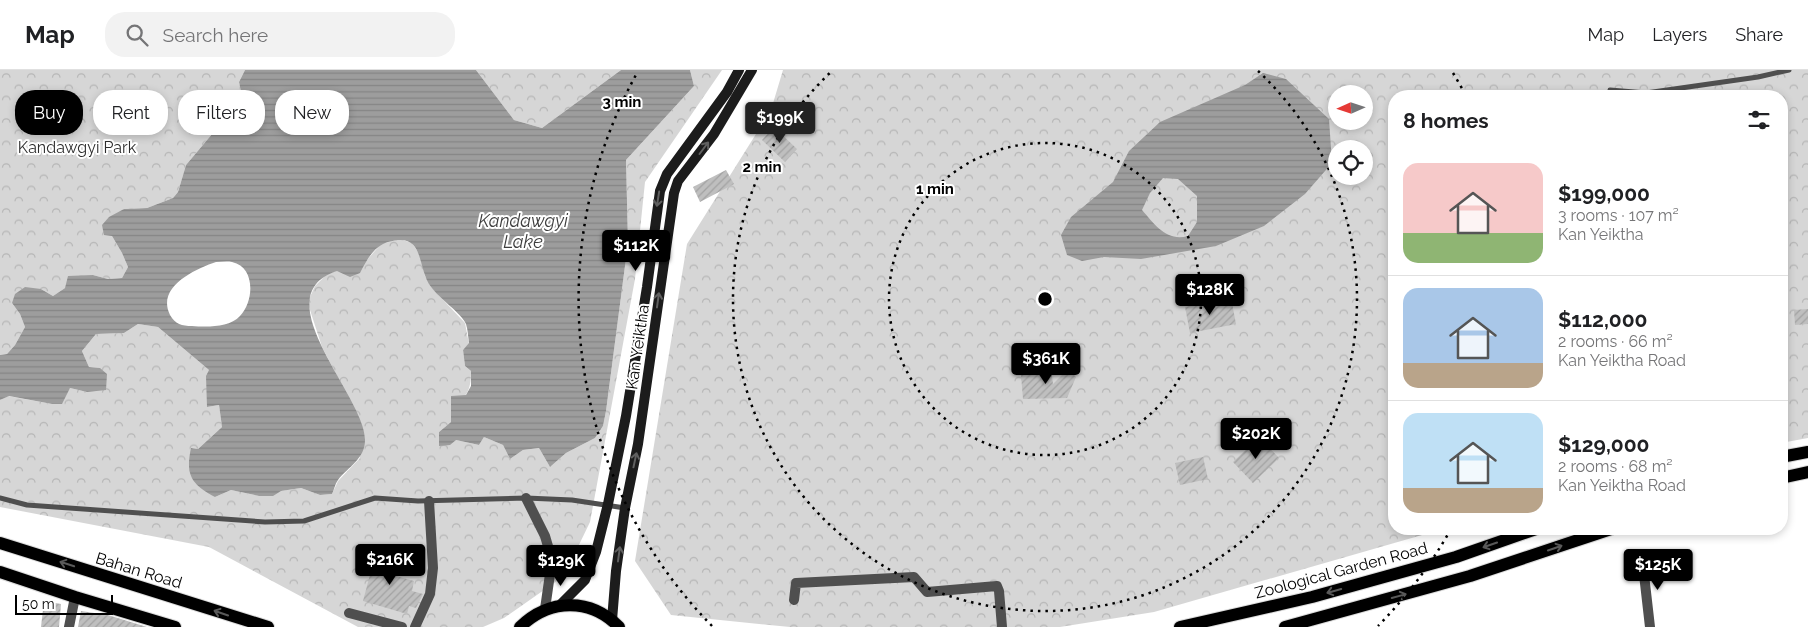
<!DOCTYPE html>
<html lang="en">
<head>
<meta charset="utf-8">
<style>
  :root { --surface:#fff; --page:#f2f2f2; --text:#202124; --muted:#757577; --line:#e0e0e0; --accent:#000 }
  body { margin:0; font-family:Raleway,sans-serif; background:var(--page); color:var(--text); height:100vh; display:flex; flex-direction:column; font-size:19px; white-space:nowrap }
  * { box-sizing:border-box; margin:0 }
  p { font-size:16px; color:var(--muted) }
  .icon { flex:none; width:28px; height:28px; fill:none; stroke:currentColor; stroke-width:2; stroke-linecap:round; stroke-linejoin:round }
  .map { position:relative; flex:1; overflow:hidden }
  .sheet { position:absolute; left:1388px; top:20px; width:400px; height:445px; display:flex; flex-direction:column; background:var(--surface); border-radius:20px; box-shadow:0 2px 8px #0003 }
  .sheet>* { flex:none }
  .banner { position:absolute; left:15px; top:20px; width:475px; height:45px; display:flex; gap:10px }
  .needle { width:32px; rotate:267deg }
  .buttons { position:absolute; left:1328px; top:15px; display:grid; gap:10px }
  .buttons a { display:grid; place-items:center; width:45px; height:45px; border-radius:50%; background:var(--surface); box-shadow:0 2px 8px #0003; font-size:25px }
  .scale { position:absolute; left:15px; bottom:12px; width:98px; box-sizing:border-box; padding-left:5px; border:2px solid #000; border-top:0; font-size:14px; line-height:18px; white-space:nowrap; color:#000; -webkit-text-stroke:4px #fff; paint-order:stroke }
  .price { position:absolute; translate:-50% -42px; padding:0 11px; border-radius:5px; background:var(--accent); color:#fff; font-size:16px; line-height:32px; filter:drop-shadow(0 1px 2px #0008) }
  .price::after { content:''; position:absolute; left:50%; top:30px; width:15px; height:11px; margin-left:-8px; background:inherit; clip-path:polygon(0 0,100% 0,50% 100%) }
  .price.selected { background:#222; color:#fff }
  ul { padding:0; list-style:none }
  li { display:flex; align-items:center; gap:15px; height:125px; padding:0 15px }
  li+li { border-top:1px solid var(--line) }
  li span { display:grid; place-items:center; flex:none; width:140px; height:100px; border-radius:15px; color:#555 }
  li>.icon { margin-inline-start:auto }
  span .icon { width:60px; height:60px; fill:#fffc; stroke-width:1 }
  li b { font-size:21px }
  h2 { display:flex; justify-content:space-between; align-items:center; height:60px; padding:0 15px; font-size:21px }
  .chip { padding:0 18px; border-radius:20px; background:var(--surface); box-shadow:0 2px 8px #0003; font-size:18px; line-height:45px }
  .chip.selected { background:var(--accent); color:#fff }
  header { display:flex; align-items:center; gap:30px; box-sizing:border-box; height:70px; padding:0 25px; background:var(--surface); border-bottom:1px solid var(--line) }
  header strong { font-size:24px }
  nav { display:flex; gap:28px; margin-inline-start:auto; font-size:18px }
  .search { width:350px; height:45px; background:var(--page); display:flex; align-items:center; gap:12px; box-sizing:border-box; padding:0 18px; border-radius:20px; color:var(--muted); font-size:19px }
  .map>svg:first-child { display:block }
</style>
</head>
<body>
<header>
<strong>Map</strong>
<div class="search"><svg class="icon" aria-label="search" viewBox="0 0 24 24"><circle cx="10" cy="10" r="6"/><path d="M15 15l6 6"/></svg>Search here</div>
<nav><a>Map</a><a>Layers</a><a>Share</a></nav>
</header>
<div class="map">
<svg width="1808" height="557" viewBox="0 0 1808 557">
  <defs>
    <pattern id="park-crowns" width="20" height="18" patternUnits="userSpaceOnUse" patternTransform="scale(1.25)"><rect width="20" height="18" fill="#d6d6d6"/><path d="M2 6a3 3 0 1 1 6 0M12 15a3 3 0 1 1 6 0" fill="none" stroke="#b6b6b6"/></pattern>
    <pattern id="water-rules" width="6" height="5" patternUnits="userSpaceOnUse" patternTransform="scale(1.25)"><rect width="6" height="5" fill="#9d9d9d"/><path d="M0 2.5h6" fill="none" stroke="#858585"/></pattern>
    <pattern id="building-hatch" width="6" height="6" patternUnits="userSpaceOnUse" patternTransform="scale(1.25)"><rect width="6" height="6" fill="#bfbfbf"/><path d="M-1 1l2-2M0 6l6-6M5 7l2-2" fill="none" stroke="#a2a2a2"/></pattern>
  </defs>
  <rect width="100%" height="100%" fill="#fff"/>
  <path fill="url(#park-crowns)" fill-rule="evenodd" d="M0,0H245L239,12L242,27L225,38L218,57L186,95L178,122L173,128L147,138L124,139L112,166L122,183L128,197L122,208L108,209L93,205L65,218L53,226L41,219L12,233L20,244L25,257L15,275L7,284L0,285Z
    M476,0H621L542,58L514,50Z
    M690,0H722L645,112L635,209L590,452L564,506L504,548L483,557H358L209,477L0,437V330L8,326L52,334L70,318L87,322L100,298L89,297L82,281L96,264L124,263L138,254L158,257L209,300L207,337L219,335L222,357L198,379L192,378L215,427L231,420L259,426L281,421L301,418L320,425L332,424L338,411L360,388L336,304L322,277L309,237V229L315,216L327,204L366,191L381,174L400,169L412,173L420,185L425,206L431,217L465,253L469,274L463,280L465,296L471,301C471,323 466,325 452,340L451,352L439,362L456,370L479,375L484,367L503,375L510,389L523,380L539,378L550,397L566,383L595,368L603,356L606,341L628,173L626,90L694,16Z
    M783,0H1808V368L1781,373V26H1394V459H1443L1154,542L1060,557H790L671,545L635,491L687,174L771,40ZM1336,24H1364V51H1336ZM1336,79H1364V106H1336Z"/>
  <path fill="url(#water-rules)" fill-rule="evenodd" d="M245,0H476L514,50L542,58L621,0H690L694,16L626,90L628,173L606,341L603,356L595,368L566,383L550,397L539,378L523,380L510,389L503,375L484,367L479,375L456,370L450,375L439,376V362L451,352V326L466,325L471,316V301L465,296L463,280L469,273C468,267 468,260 466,254C462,244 439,228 431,217C416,197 426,161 388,172C374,176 366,191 360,203L350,207L337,201C261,226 366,327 365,370C365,389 348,397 338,410C335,414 334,420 332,424L320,425L301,418L281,421L273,426H259L231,420L215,427C192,414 185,406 191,378L198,379L222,357L219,335L207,337L206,306L209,300L158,257L138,254L124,263L96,264L82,281L89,297L100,298L107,304L106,320L87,322L70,318L62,334H52L9,326L0,330V285L7,284L15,275L25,257L20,244L12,233L15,224L25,217L41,219L53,226L65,218L68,206L93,205L108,209L122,208L128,197L122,183L112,166L104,165L102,155L109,147L124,139L147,138L173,128L178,122L186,95L218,57L225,38L242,27L239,12ZM216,192C221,192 227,191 232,192C256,197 254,232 240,246C229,258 206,257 192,256C182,256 175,254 170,245C156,217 195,199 216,192Z
    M1263,3L1286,9L1329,49L1332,93L1305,124L1264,156L1216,176L1141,189L1104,187L1082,191L1067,185L1061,165L1071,147L1113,112L1129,81L1160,52L1245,15ZM1163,108L1178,109L1197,126V152L1188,166C1167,172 1155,155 1142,140L1150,123Z"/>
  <path fill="url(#building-hatch)" d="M774,57L797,79L785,92L762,70Z
    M726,100L734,114L700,132L693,117Z
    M1231,228L1236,254L1190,263L1185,237Z
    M1808,239V254L1795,255L1794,240Z
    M1025,299L1036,304L1042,299H1051L1053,314L1068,299L1076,307L1067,328L1023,329L1021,305Z
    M1259,367L1279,388L1253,413L1233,392Z
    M1203,387L1208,409L1180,415L1175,393Z
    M376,482L400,489L396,506L414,511L412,521L423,524L416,538L409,536L407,544L363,531Z
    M44,531L61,534L59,557H41Z
    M81,541L108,545L147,557H78Z"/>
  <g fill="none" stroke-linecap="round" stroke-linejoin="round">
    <defs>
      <path id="primary" d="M1781,387L1808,382
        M1781,408L1808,402
        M0,473L268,557
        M0,502L75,527L175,557
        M520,557C549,529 590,527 619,557
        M1180,557L1312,527L1456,487L1536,459
        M1285,557L1470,506L1611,459"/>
    </defs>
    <use href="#primary" stroke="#dbdbdb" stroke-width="14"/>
    <path stroke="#4f4f4f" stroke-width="5" d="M1610,20L1646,23L1758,7L1789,0
      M0,428L27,435L265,452L304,451L375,428L418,431L526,428L572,430L625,438"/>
    <path stroke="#4f4f4f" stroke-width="10" d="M526,428L545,466L552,490L545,539
      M1642,487L1650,557
      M794,530L796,513L914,507L927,522L997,516L999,521L1002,557
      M349,543L402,557
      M69,557L75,527
      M415,557L430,524L433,498L429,431"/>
    <path stroke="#1c1c1c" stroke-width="10" d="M560,535L585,510L596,482L608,434L626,346L647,217L660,121L667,104L727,22L739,0
      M612,550L616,501L625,438L638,374L674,123L678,111L714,64L752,0"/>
    <use href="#primary" stroke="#000" stroke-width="12"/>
  </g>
  <defs><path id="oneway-shaft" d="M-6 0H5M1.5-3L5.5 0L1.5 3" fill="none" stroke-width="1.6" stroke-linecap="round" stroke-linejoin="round" transform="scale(1.25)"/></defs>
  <g stroke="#606060">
    <use href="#oneway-shaft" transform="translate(704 78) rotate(-53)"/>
    <use href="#oneway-shaft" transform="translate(658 129) rotate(99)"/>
    <use href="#oneway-shaft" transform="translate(658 230) rotate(-82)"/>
    <use href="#oneway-shaft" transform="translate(635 390) rotate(-78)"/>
    <use href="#oneway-shaft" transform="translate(619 484) rotate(-82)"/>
  </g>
  <g stroke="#595959">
    <use href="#oneway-shaft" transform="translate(1490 475) rotate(161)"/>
    <use href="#oneway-shaft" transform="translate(1555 478) rotate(-19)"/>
    <use href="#oneway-shaft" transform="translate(67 494) rotate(-162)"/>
    <use href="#oneway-shaft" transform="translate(1334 521) rotate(164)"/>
    <use href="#oneway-shaft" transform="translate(1399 526) rotate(-15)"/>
    <use href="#oneway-shaft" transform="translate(221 543) rotate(-161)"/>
  </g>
  <g fill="none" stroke="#000" stroke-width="2.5" stroke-dasharray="2.5 5">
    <circle cx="1045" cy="229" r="156"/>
    <path d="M1258 1A312 312 0 1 1 832 1"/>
    <path d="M1451 459A467 467 0 0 1 1378 556M712 556A467 467 0 0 1 637 3M1453 3A467 467 0 0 1 1465 24"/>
  </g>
  <g text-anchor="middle" stroke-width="4" stroke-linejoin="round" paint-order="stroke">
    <g font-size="16" fill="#2d2d2d" stroke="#fff">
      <text x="77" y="83">Kandawgyi Park</text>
    </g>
    <g font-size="16" fill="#000" stroke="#fff">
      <text transform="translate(637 277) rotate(-82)" y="6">Kan Yeiktha</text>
      <text transform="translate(139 500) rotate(17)" y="6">Bahan Road</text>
      <text transform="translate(1341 500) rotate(-15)" y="6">Zoological Garden Road</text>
    </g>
    <g font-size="18" font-style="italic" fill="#3e3e3e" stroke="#fff">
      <text x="523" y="157">Kandawgyi<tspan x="523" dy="21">Lake</tspan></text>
    </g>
  </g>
  <circle cx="1045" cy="229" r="8" fill="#000" stroke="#fff" stroke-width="2.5"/>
  <g font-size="15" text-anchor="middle" font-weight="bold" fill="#000" stroke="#fff" stroke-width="4" stroke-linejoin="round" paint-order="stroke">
    <text x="622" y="37">3 min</text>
    <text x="762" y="102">2 min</text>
    <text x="935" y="124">1 min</text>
  </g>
</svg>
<div class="buttons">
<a><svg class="needle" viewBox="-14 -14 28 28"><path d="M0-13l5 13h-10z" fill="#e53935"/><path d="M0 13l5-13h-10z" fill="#757577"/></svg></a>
<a><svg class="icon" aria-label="locate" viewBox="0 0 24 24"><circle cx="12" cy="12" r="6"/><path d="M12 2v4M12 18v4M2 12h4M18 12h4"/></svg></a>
</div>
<div class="scale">50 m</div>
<b class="price selected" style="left:780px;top:74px">$199K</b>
<b class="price" style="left:636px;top:202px">$112K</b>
<b class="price" style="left:1210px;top:246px">$128K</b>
<b class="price" style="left:1046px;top:315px">$361K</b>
<b class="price" style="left:1256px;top:390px">$202K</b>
<b class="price" style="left:390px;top:516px">$216K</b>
<b class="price" style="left:561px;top:517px">$129K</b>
<b class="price" style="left:1658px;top:521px">$125K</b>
<div class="banner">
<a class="chip selected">Buy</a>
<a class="chip">Rent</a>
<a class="chip">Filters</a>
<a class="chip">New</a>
</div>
<section class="sheet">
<h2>8 homes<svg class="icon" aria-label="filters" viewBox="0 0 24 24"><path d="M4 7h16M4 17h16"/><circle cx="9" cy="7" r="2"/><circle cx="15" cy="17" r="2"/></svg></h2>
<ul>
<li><span style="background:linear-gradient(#f6c9c9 70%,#8fb573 0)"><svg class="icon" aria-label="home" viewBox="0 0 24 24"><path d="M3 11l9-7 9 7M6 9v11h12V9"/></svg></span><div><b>$199,000</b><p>3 rooms · 107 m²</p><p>Kan Yeiktha</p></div></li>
<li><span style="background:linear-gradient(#a9c7e8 75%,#b9a48a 0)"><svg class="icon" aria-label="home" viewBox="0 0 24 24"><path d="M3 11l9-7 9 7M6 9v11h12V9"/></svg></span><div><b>$112,000</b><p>2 rooms · 66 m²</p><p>Kan Yeiktha Road</p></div></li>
<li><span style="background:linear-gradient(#bfe0f5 75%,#b9a48a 0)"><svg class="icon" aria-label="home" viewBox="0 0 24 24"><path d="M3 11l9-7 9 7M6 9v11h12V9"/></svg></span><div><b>$129,000</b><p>2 rooms · 68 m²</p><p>Kan Yeiktha Road</p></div></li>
</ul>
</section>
</div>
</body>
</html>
